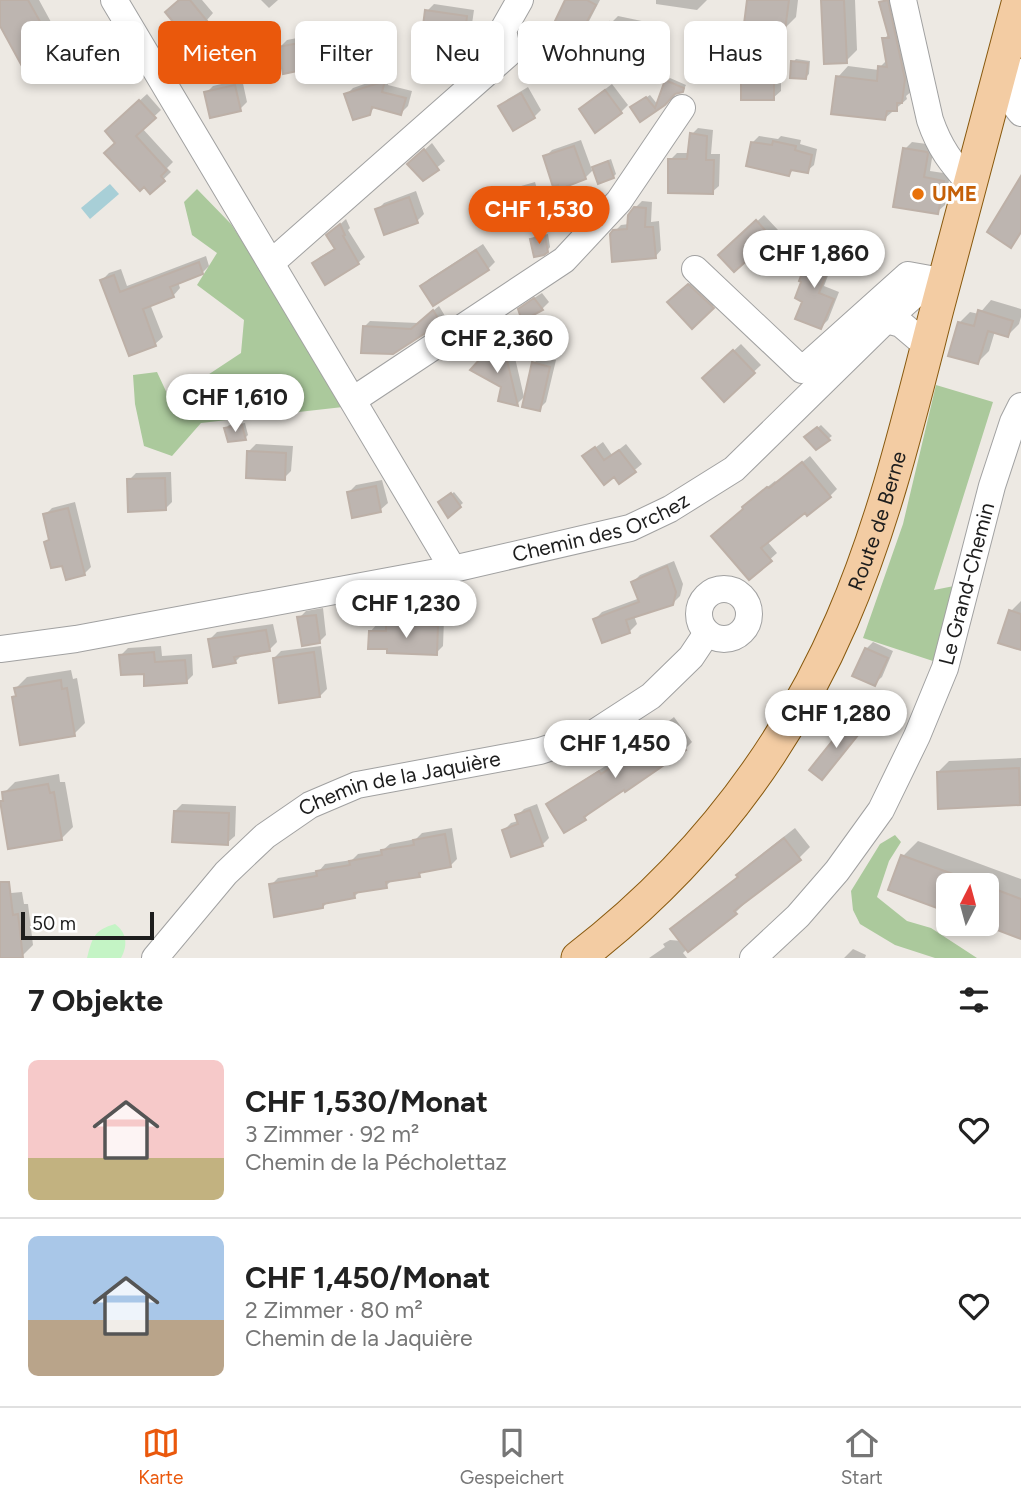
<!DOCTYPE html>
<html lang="de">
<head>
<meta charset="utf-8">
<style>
  :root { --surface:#fff; --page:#f2f2f2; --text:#222; --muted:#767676; --line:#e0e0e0; --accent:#ea580c }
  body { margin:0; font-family:Figtree,sans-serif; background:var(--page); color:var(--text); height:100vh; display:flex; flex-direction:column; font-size:26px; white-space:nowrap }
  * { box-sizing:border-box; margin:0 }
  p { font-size:23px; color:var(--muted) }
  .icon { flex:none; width:38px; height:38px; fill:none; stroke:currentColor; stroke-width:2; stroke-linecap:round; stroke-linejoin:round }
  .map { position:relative; height:958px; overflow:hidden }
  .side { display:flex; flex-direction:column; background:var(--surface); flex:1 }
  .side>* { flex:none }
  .top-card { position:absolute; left:21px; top:21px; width:980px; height:63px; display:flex; gap:14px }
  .needle { width:46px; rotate:6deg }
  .fabs { position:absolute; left:936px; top:873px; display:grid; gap:14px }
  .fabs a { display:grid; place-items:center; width:63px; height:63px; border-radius:10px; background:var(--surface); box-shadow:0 4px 10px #0003; font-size:35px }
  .scale { position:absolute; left:21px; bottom:18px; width:133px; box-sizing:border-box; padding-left:7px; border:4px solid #1d1d1d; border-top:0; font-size:19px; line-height:24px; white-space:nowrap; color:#1d1d1d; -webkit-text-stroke:5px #fff; paint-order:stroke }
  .price { position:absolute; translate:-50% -60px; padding:0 16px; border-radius:24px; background:#fff; color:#222; font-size:23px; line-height:46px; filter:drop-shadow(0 2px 4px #0008) }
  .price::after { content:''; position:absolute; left:50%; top:42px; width:21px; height:16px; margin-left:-10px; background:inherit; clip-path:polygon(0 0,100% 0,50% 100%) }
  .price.current { background:var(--accent); color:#fff }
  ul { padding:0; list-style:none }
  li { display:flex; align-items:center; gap:21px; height:175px; padding:0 28px }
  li+li { border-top:2px solid var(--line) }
  li span { display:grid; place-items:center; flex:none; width:196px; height:140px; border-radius:10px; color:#555 }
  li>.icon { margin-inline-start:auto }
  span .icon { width:84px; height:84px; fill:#fffc; stroke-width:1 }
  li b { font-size:30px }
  h2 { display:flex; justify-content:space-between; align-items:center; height:84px; padding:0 28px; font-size:30px }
  .pill { padding:0 24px; border-radius:10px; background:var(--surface); box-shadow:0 4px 10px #0003; font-size:24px; line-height:63px }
  .pill.current { background:var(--accent); color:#fff }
  .tab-bar { display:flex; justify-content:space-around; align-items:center; height:98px; border-top:2px solid var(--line); background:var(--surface); font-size:19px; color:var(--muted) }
  .tab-bar a { display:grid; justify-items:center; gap:4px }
  .tab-bar .current { color:var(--accent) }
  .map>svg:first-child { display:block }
</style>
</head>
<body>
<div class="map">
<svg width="1021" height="958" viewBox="0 0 1021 958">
  <rect width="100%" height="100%" fill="#ede9e3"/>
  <path fill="#abc99c" d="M197,189L231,224L309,343L343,407L201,423L172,456L144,446L135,404L133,375L157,372L171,402L188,388L241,353L244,320L197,285L217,253L192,235L184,202Z
    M936,385L993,402L934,590L954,586L939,663L863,638L903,524Z
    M895,835L901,842L889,861L877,897L907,921L931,928L977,958H935L895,945L860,924L853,910L851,891L880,844Z"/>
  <path fill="#c4f4c5" d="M115,924C127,933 128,945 121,958H87C92,938 94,930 115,924Z"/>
  <path fill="#a8cfd7" d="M110,184L119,194L90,219L81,208Z"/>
  <path fill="#0003" d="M0,0H39L63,44L56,51L0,22Z
    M180,0H202L213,13L207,20Z
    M261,0H278L269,8Z
    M567,0H600L586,27L579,34Z
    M656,0H707L697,10L656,4Z
    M749,0H798L796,17L785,28Z
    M823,0H855L857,50L846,61Z
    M884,0H900L912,91L906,96L907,99L884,119L838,77L848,66L879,70L880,67L888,59L884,39L889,34L881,3Z
    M434,4L474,10L471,31L463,38L427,11Z
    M618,16L656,24L651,52L644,59L611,23Z
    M322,33L327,57L320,65L280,47L287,40Z
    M796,59L810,61L809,74L806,77L793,62Z
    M750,71L781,72V91L773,98L742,78Z
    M390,75L388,85L412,91L408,106L401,113L375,107L369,113L346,95L353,88Z
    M670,78L686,85L685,87L682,91L674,92L664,104L641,119L635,105L650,95L658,105L667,81Z
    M242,79L247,102L240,109L206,93L213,86Z
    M612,84L628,105L621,112L588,102Z
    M528,87L541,110L534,117L501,106L508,99Z
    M147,94L161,110L142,128L173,162L167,168L171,172L150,192L117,142L114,124Z
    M698,128L713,130L711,154H720L719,186L712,192L670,160L677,153H690L692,134Z
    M759,136L778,139L781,136L801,140L800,144L817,149L814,165L807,171L794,169L789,174L752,143Z
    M581,140L592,170L597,165L611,159L616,174L613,177L594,169L585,178L545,157L552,150Z
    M912,142L934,145L930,171L950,174L945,205L937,212L905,149Z
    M432,143L445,161L423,179L417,157Z
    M535,182L542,206L535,213L490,200L497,193Z
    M416,191L424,214L417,221L377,210L384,203Z
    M642,201L652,202L651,222L659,221L661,250L655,257L612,234L621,225L629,224L635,208Z
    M764,215L778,230L771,237L728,248Z
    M346,219L350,228L348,230L365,257L358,263L326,283L314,263L320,257L336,247L335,229Z
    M548,234L550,247L547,251L532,239L535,236Z
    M820,242L838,250L824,286L839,292L828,320L821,327L804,301L814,249Z
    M483,244L495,262L488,269L422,286L429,279Z
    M206,256L209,266L202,273L178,282L180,288L173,296L150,304L163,337L155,344L130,354L102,280L109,273L121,269L127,286Z
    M696,278L719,300L692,326L676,295Z
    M542,293L549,302L542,309L528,302Z
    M991,300L1021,309V317L1019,324L1008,335L995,331L989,351L978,362L959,323L970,312L979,314Z
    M439,306L445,316L440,322L393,353L364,327L370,321L418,323Z
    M496,344L500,347L513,349L524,397L517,404L503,386L489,351Z
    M741,344L761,365L725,399L712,371Z
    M541,356L556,360L546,402L539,409L534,363Z
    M245,423L248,435L245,438L226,428L229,425Z
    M821,425L832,436L816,448L809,435Z
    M603,442L612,455L626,444L642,464L620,482L592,450Z
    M256,444L293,446L291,471L284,478L249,451Z
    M810,456L837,489L830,496L805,510L767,541L777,553L749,578L745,508L751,500L775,481L777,483Z
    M171,472L172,502L165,509L129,480L136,473Z
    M382,480L388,503L380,510L349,492L356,485Z
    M454,492L463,503L448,516L444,500Z
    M75,502L91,567L84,574L46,542L50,538L45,515L52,508Z
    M674,561L683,584L680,596L672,604L634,616L637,624L630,631L603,641L595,619L602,612L640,598L633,582L640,575Z
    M1021,601V648L1011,611Z
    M323,608L326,635L319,642L299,618L306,611Z
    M395,617L444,619L443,646L436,653L370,632L377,624L387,625Z
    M273,624L277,642L270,649L243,654L235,662L210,639L217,632Z
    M873,642L893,651L882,677L874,684L866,649Z
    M161,646L162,656L192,654L193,675L186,682L145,672L121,655L128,648Z
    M321,646L327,689L320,696L274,658L281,651Z
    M71,670L73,679L77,678L85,723L74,734L17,695L16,688L27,677Z
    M858,713L869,721L822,778L851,720Z
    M674,717L692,742L685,749L625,788L592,811L585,818L548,805L556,798L607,765L609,768L640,747L642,750L658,739L654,733Z
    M1021,758V802L1020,804L938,772L949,761Z
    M59,774L60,782H65L73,827L62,838L2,802L5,799L4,793L15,782Z
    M182,804L236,806L235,836L227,843L175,811Z
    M537,804L549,838L542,845L504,830L511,823L518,821L517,816L524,809Z
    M452,828L457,859L450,866L424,870L419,875L392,880L386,886L361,890L354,897L329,901L323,907L271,885L278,878L319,871L325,864L352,860L358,854L383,850L390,844L416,839L422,833Z
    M795,828L810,847L799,858L745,900L746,902L735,913L687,949L683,953L687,958H649L665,947L663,944L670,940L682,941L672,929L683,918L739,876L749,864Z
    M918,841L1021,879V937L985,924H987V886H948V910L890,889L903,856Z
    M22,892L24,904H28L33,945L22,956L0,958V894Z
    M853,949L866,955L865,958H844Z"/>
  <path fill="#bdb5b0" stroke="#bdb0a7" stroke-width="2" d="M0,0H28L57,52L24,70L0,26Z
    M179,0H190L208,22L187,39L165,12Z
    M565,0H587L596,5L579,36L554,23Z
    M747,0H789L785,30L744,24Z
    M821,0H844L847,63L824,64Z
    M888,0L905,79L902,103H897V111H887L885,120L831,114L836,76L877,81L878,66L887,67L882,38H889L879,2Z
    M425,10L467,16L464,40L422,34Z
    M610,22L650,30L644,61L604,54Z
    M315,40L321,66L283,74L278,47Z
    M791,61L808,63L806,79L790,78Z
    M741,78H774V100H741Z
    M665,80L684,88L683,92L675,94L665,105L640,122L630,107L646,97L655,108Z
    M385,81L382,92L406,98L401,115L372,107L370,115L353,120L344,94Z
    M235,85L241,111L210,118L204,92Z
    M605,90L622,113L595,133L579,109Z
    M521,93L535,118L513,131L498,106Z
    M139,100L156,118L136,136L167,170L161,176L165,181L150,194L144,187L140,191L104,153L115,143L105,131Z
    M690,133L707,136L706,160H714L713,194L668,193V159H687Z
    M773,141L796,146L795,150L812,155L808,173L791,170L789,176L746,166L751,142L772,145Z
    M574,146L586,179L560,189L558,185L553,187L543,156Z
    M903,148L927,152L928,154L924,177L944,181L938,214L893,207Z
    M424,149L439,170L423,181L407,164Z
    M608,161L614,178L598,184L592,167Z
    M1021,176V232L1011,248L987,232Z
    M529,188L536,215L495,226L488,199Z
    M409,197L418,223L384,235L375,209Z
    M634,207L646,208L645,227H653L656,258L612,262L610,234L613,230L627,229L628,215Z
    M756,220L772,238L734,272L718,255Z
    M340,224L345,235L343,236L359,264L325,285L312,263L335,249L326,235Z
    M545,236L548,252L544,255L534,257L530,239Z
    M812,248L833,257L819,293L834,299L821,329L795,319L802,302L795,298L801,282L799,281Z
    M476,250L489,270L433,306L420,286Z
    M199,262L203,274L170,287L174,297L143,309L156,346L129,356L100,280L114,275L120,292Z
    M688,284L714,308L692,329L667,302Z
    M534,298L543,310L522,321L518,309Z
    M433,310L441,323L393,354L361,353L363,326L411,329Z
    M978,310L1013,321L1008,337L988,331L978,364L948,356L958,322L974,326Z
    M488,350L493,354L506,356L518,406L498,401L501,387L470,370Z
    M733,350L755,373L724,402L702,378Z
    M532,362L550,367L540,411L522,407Z
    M242,425L246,440L228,442L224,428Z
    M817,427L830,440L816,450L804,437Z
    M595,447L604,460L619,450L636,472L619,484L614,477L604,485L582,456Z
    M247,451L286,453L285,480L246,478Z
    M802,462L831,497L807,516L805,513L761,548L772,561L749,580L711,536L743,509L742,507L767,487L769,488Z
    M165,478L166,510L128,512L127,479Z
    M376,486L381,512L352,518L347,492Z
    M451,493L461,507L448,518L438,502Z
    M68,508L85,575L66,580L62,566L51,568L44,542L49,540L43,514Z
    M667,566L676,592L673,605L626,620L630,633L602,643L593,619L639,602L631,582Z
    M1009,610L1021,614V650L998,643Z
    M316,615L320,643L302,646L297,617Z
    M386,624L438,626L437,655L387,653V649H368L369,631H386Z
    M266,630L270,651L234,657L236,663L213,667L208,639Z
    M865,648L888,658L875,686L852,676Z
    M154,652L155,662L185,660L187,683L144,686V674L121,675L119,655Z
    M314,652L320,697L279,703L273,658Z
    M61,680L62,689L67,688L75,736L20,745L12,697L16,696L14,688Z
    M850,719L863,729L822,780L809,770Z
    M667,723L686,750L625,792L624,790L584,817L586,820L564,833L546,804L599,771L601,774L632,753L634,756L657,740L652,733Z
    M1019,768L1020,805L938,809L937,772Z
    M48,784L50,793L54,792L62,840L8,849L0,801H3L2,792Z
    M530,810L543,846L511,857L502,830L518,824L515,815Z
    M174,811L229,813L228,845L172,842Z
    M445,834L451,867L419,873L420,877L386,882L387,888L354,893L355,898L323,904V908L274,917L269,884L317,876L316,871L350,865L349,861L382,855L381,850L414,845L413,840Z
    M784,838L801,860L734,911L737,914L688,952L670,929L738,877L736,875Z
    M901,855L980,884V886H948V912L888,890Z
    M0,882H9L13,915L18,914L23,958H0Z
    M987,886L1021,899V939L987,926Z"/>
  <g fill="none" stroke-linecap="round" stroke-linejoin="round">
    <defs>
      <g id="minor">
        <path d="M114,0L453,569"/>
        <path d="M903,0L930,120C940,149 951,162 970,184"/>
        <path d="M1021,72L1001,70L1017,108L1021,113"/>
        <path d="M271,263L508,54L503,30L520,0"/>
        <path d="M695,269L802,370L908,275L941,281"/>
        <path d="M886,320L901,324L927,346"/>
        <path d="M353,400L564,260L619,201L682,108"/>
        <circle cx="724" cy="614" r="25"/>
        <path id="s1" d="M0,649L76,639L453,569L630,528L670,509L734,469L886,320L932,279"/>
        <path id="s2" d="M155,958L226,873L265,836L310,805L357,785L540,751L594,733L651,696L691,657L707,633"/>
        <path id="s3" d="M753,958L798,916L837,871L881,810L917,736L945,668L992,486L1013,422L1021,406"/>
      </g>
      <g id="major">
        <path id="s4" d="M578,958C695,868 783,756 842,620C885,521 910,414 937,309C964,206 992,103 1019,0"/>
      </g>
    </defs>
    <use href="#minor" stroke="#a1a1a1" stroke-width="28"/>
    <use href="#major" stroke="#88590e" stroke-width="35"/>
    <use href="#minor" stroke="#fff" stroke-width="26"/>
    <use href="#major" stroke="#f3cca3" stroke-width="33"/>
  </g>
  <circle fill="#e8710a" stroke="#fff" stroke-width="2.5" cx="918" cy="194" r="7"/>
  <g text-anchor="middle" stroke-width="6" stroke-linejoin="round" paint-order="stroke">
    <g font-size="21" font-weight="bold" fill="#c56008" stroke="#fff" text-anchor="start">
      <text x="932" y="201">UME</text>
    </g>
    <g font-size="21" fill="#1d1d1d" stroke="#fff">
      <text dy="7" stroke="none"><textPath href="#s4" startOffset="539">Route de Berne</textPath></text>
      <text dy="7" stroke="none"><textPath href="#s1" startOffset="614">Chemin des Orchez</textPath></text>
      <text dy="7" stroke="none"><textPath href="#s3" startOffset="439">Le Grand-Chemin</textPath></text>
      <text dy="7" stroke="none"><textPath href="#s2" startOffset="312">Chemin de la Jaquière</textPath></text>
    </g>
  </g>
</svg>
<div class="fabs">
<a><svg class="needle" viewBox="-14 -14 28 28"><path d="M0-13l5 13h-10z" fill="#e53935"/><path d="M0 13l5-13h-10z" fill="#767676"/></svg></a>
</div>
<div class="scale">50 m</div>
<b class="price current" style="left:539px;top:246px">CHF 1,530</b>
<b class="price" style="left:814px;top:290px">CHF 1,860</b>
<b class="price" style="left:497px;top:375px">CHF 2,360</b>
<b class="price" style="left:235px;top:434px">CHF 1,610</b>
<b class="price" style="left:406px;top:640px">CHF 1,230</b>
<b class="price" style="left:836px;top:750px">CHF 1,280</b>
<b class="price" style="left:615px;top:780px">CHF 1,450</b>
<div class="top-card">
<a class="pill">Kaufen</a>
<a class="pill current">Mieten</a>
<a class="pill">Filter</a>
<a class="pill">Neu</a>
<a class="pill">Wohnung</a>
<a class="pill">Haus</a>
</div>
</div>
<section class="side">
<h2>7 Objekte<svg class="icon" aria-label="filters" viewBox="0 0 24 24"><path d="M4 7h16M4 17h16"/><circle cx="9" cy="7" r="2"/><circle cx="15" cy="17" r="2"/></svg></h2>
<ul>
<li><span style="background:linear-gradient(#f6c9c9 70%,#c2b280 0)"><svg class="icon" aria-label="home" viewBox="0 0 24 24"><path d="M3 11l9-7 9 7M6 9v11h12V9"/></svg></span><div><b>CHF 1,530/Monat</b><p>3 Zimmer · 92 m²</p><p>Chemin de la Pécholettaz</p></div><svg class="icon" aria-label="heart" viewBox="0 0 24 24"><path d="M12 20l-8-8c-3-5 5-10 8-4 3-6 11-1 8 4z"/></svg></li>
<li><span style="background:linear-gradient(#a9c7e8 60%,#b9a48a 0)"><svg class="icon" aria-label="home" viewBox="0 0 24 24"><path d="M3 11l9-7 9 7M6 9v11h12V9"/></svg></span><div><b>CHF 1,450/Monat</b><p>2 Zimmer · 80 m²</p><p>Chemin de la Jaquière</p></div><svg class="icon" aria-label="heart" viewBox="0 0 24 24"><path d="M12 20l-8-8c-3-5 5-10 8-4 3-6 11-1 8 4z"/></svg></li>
</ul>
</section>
<nav class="tab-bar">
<a class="current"><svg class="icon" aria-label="map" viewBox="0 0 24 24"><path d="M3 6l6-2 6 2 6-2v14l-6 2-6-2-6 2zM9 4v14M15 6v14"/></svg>Karte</a>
<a><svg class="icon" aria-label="saved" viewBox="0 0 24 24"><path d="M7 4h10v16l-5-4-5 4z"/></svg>Gespeichert</a>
<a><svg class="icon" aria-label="home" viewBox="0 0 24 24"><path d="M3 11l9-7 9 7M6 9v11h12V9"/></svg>Start</a>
</nav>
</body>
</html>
